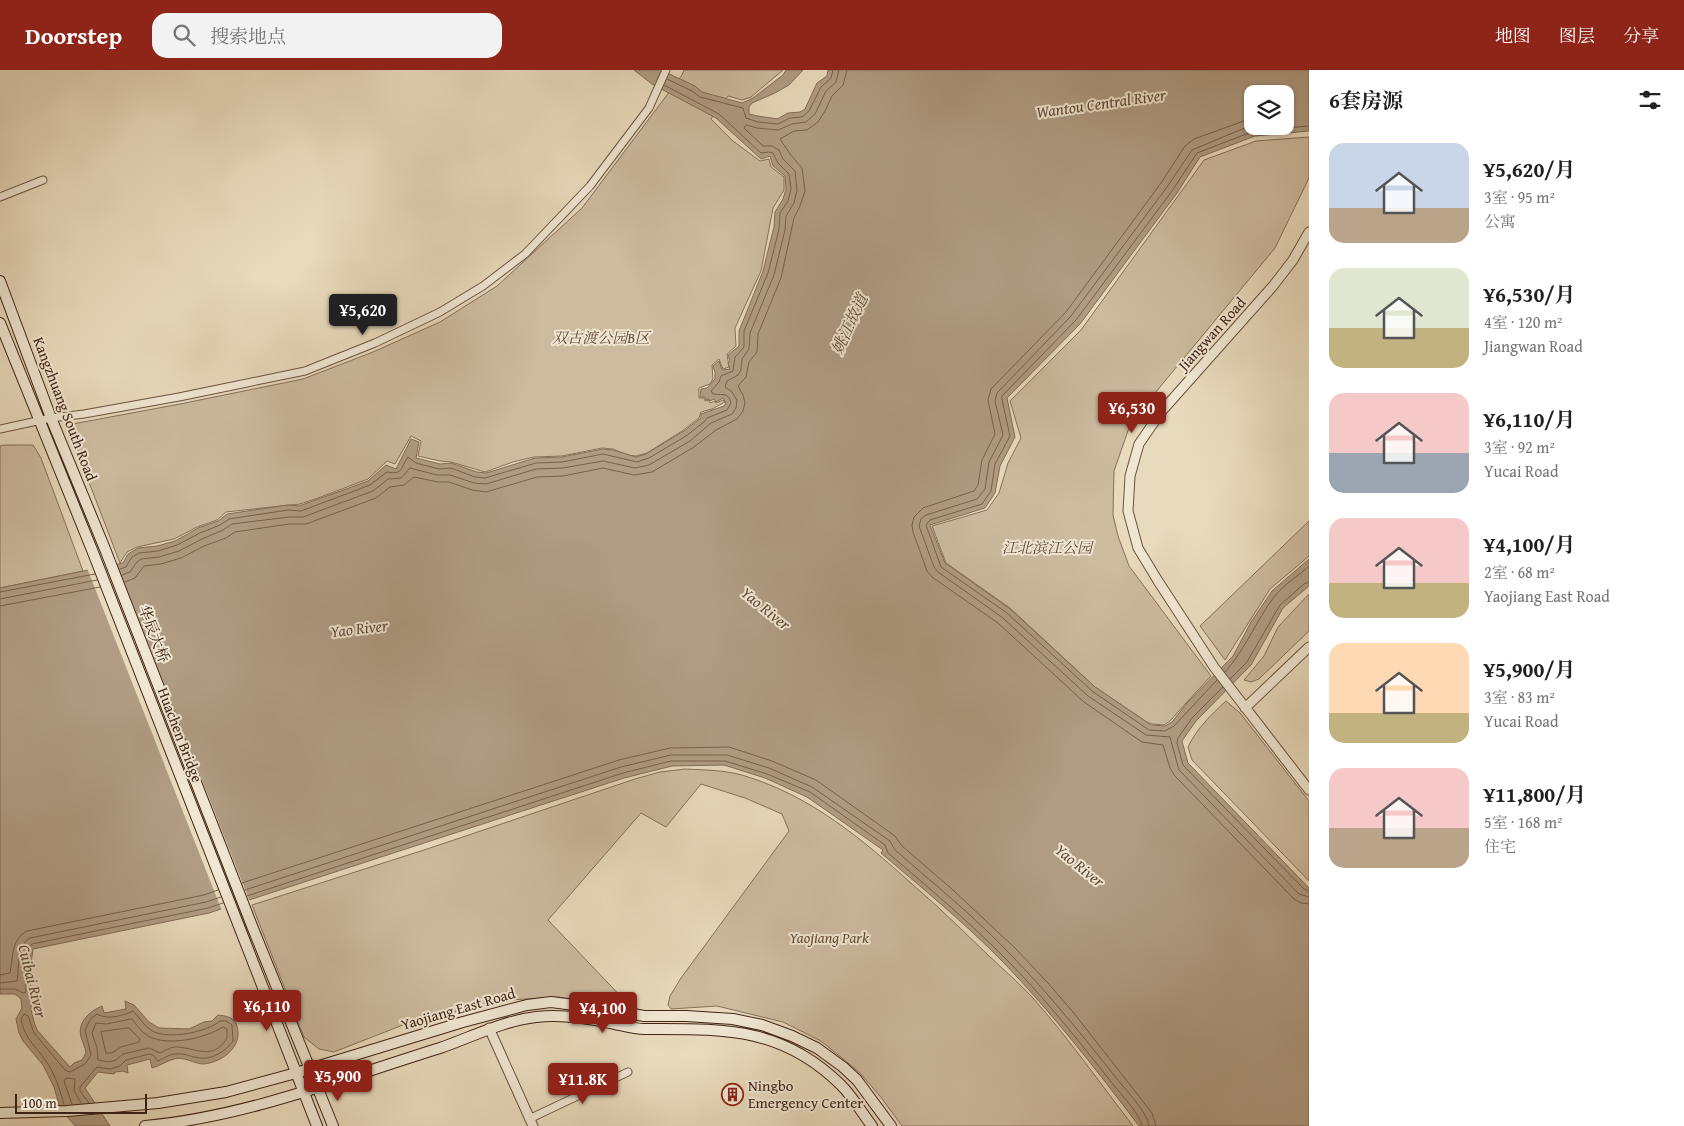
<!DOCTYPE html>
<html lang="zh">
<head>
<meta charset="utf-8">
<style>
  :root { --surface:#fff; --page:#f2f2f2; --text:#202124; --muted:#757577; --accent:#8f2418 }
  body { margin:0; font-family:"Gentium Book Plus","Noto Serif SC",serif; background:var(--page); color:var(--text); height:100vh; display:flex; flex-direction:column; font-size:19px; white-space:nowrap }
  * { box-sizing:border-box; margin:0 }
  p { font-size:16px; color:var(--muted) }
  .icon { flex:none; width:28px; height:28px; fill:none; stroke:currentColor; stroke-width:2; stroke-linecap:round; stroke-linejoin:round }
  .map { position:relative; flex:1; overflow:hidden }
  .sheet { display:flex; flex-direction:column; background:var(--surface); width:375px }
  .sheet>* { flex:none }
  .fabs { position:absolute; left:1244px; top:15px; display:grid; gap:10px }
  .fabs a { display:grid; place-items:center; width:50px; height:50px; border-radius:10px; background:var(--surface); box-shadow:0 1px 4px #0004; font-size:25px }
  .scale { position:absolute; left:15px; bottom:12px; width:132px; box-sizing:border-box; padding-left:5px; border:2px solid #412314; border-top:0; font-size:14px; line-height:18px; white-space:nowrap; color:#412314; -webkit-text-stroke:4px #f0e7d3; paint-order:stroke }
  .price { position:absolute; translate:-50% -42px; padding:0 11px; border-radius:5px; background:var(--accent); color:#fff; font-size:16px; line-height:32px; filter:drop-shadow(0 1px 2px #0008) }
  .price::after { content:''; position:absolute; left:50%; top:30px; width:15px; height:11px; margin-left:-8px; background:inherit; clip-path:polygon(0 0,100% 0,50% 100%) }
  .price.active { background:#222; color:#fff }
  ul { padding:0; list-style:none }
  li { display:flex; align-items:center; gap:15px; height:125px; padding:0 20px }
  li span { display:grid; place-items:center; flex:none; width:140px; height:100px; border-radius:15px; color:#555 }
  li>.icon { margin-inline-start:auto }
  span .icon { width:60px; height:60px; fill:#fffc; stroke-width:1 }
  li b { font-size:21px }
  h2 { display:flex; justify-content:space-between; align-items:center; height:60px; padding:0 20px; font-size:21px }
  header { display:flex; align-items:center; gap:30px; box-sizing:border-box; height:70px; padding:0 25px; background:var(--accent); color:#fff }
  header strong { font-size:24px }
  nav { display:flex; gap:28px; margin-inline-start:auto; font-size:18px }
  .search { width:350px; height:45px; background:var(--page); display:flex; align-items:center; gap:12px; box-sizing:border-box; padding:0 18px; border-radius:15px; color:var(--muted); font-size:19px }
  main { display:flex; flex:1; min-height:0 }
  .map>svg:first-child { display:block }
</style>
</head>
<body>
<header>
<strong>Doorstep</strong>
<div class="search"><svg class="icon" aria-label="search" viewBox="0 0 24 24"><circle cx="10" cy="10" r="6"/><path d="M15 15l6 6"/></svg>搜索地点</div>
<nav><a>地图</a><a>图层</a><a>分享</a></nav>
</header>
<main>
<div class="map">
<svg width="1309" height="1056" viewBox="0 0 1309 1056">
  <rect width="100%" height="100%" fill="#e8dabc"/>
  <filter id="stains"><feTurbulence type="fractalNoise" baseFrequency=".004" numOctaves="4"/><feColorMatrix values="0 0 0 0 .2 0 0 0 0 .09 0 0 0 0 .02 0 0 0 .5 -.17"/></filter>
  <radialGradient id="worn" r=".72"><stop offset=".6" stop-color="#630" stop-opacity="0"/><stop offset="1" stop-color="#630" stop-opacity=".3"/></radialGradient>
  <path fill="#ccbb9f" stroke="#866f5a" d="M684,0H783L751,27L742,30L728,26L711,49L733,71L760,91L769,89L771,97L784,107V120L773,138L761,201L735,258L736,276L727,284L729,297L723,299L719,289L712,295L713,309L710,314L699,318V328H704L705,331L709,330L710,333L715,331L716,333L723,330L725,332L712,339L701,342L699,348L682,361L647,383L636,386L628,385L613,379L602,378L562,386L534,387L513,392L485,402L451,392L440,391L418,386L421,371L411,366L395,394L387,391L368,409L318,428L300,434L226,442L217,450L197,457L174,469L137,477L127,482L120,493L67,355L180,334L303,309L373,282L440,252L497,216L582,138L682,5Z
    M1309,67V108L1275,178L1131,352L1114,401L1113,445L1118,466L1129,496L1211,606L1186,633L1170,651L1164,655L1152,654L1147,652L1095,617L1010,538L946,493L932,456L987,440L999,423L1008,393L1021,368L1010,331L1081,260L1204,90L1256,71Z
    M5,375H33L41,388L83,501L0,518V376Z
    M1309,451V486L1270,519L1225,590L1200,556Z
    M1309,524V561L1259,609L1251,612L1244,610L1264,586L1278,557Z
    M1226,631L1240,643L1309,731V811L1192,690L1188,677C1197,658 1211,645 1226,631Z
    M685,699C705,700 726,700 745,706C811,726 862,769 912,814C939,837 964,862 989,886C1004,900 1019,913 1033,928C1069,969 1100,1013 1133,1056H902L880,1026L859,1002L821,971L783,952L717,936L671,939L668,935L670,926L681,908L789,761L782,744L745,728L701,714L666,757L641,743L548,850L629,935L636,938L635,941L622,937L558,927L510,930L413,951L334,982L319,979L304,967L252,835L427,779L635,709L660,702Z"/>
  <path fill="#af9c83" stroke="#836c57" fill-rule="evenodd" d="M634,0H661L695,16L702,22L742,33L753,28L783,5L786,0H803L789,15L775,23L752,33L749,37V44C759,47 768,47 777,49L788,43L800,42L805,39L817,13L827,6L828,0H1309V61L1255,66L1200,87L1177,123L1080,254L1007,328L1015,367L1000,396L995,423L985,438L930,455L945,493L1010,539L1095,617L1151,655L1165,656L1172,652L1187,633L1233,586L1251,552L1272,521L1309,489V516L1283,538L1251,595L1196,651L1182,671L1188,693L1309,818V1056H1139C1096,999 1052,943 1003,892C965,853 922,818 881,783L883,780L807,727L765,708L724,695L672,696L624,708L209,843L33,879L29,908L32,925L31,939L34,952L37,960L70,997L74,993L82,990L86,983C85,977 83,973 81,967C77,952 90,941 102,936L104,943L126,939L125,931L134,935L149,952L159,958L189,959L204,952L212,951L218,945C226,946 235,947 237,956C243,976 223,992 204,994C194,994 184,986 174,989C166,991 160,996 152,998L150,989L127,995L128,1003L123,1001L115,1002L114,1004L98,1002L85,1018L110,1056H75L60,1038L54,1017L43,995L23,971L19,963L16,949L22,938L21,929L15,924H0V518L123,493L128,484L138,478L157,476L175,471L198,458L218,451L227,444L288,435L299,436L368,411L386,395L396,399L411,369L419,372L416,388L440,394L451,393L477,402L486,403L535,388L562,387L603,379L613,380L636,387L646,384L684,361L701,348V344L724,336L726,333L723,328L716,332L714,329L710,331L709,329L706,330L705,327H700L701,319L707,318L715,309V302L713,296L719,291L722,300L730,299L728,293L730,291L728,285L739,276V261L763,201L774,157L775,142L783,129L786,119L785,106L773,96L770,86L761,89L716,48L652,14ZM1252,24H1285V56H1252Z"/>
  <path fill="#e8dabc" d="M116,492L250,832L222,841L87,498Z"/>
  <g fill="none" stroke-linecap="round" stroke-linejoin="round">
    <path stroke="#78604c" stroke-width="1" d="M667,9L692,21L700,27L743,38L746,48L758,52L778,54L790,48L802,47L809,41L821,17L831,8L833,0
      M1252,48L1194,69L1185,76L1161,113L1066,242L991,319L988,330L995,364L982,390L978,415L974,421L923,438L914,447L912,455L913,462L927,501L932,507L998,553L1084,632L1142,672L1163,675L1170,698L1174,705L1294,829L1301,833L1309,834
      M1252,55L1192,80L1167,117L1071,246L997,323L995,331L1003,365L989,392L985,419L977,429L926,445L921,449L919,456L934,497L938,502L1003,548L1088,626L1146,665L1170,667L1179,700L1299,824L1309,827
      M120,499L126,497L132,487L139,483L158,481L177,475L200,463L220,455L229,449L288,440L301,441L370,415L387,402C404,405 400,398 408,387L416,393L439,399L451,398L475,407L485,408L536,393L562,392L603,384L637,392L649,388L686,366L704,352L707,348L727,340L731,333C728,321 722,326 713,324L711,321L719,312L721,306L733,301L735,287L744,277V261L768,203L779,159L780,143L788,131L791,119L789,104L778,93L773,83L769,82L761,83L719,44L664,15
      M122,505L130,502L137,492L141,489L159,487L179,481L202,469L223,460L232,454L289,447H303L373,421L388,409L401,408L410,398L437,405H450L474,413L486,414L536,399L563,398L603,391L635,398L649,395L690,371L711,353L732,344L736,338L737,330L732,322L725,317L727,311L738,305L741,300L742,289L749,279L750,263L774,205L785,160L786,146L794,133L797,120L795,101L783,89L779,80L772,76H763L745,59L744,57L747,55L757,58L778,60L792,54L806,52L815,44L826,21L836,12L839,0
      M125,512L135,508L144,496L161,494L181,488L204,476L226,468L235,462L289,454H306L376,428L390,417L404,415L414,407L438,412H449L472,420L486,422L537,407L563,406L603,398L634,405L652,402L694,377L716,360L737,349L743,341L745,333L743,325L738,316L746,307L749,292L757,282L758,264L781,208L794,148L800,136L805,121L802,98L790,84L780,69L794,61L807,60L818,52L825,41L832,26L843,15L847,0
      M0,522L95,504
      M0,529L97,510
      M0,536L100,517
      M1225,602C1245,580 1256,551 1274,527C1283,515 1298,506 1309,496
      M1230,609L1247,592L1280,535L1304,514L1309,512
      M1217,610L1174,656L1165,661L1149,660L1092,621L1007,543L941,497L926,455L930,450L982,434L991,421L995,394L1010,366L1002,330V326L1076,250L1172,121L1197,83L1254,61L1309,56
      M1223,617L1192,648L1178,668L1177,673L1183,695L1304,819L1309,821
      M242,813L619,690L670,678L729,677L772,691L816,710L895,766L902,776L953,820L1015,878L1047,912L1073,942L1152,1043L1156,1056
      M245,820L621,697L671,685H727L769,698L812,717L890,771L895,780C934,814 975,847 1011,885C1049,924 1083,966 1117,1009C1126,1020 1148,1043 1149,1056
      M247,826L623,703L671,691H725L767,704L810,722L885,775L888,783C928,817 968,851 1005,888C1044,927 1078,970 1112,1013C1119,1022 1141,1045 1142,1056
      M0,905L10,903C13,888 11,869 27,861L204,825L218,820
      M0,913L17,911C19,899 17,875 30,868L206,832L221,827
      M0,919H15L23,923L26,922C26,910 22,882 32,874L208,838L223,833
      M132,949C137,955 141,962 148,966C168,977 206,968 223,957L227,959V968C213,992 195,977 175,977C170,977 165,981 160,983L149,978L123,984L116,990L109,992L98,990L97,978L92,963L96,953L106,954Z
      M129,958L140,969L139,972L121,977L112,983H106L101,962Z
      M72,1034L64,1011L66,1008L75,1009L74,1021L81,1033
      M64,1035C60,1020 56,1007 48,994C38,978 24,969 21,949L24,944L28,946L34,963L65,1000L70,1002L85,994L91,985L85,960L91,948L97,944C107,950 123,946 133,941C139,947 144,956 152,961C169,970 207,962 220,951H226L232,955L233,971C226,981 212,990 199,988C191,987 185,983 176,984C170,984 164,988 158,991L153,985L149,984L126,990L120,996L110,999L97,997L80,1017V1021L89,1033"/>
    <defs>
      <path id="minor" d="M0,127L43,110
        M0,359L51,348L84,344L179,327L305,301L375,273L440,242L483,216L525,184L590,116L649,38L666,0
        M529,1049L628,1002"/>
      <path id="tertiary" d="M1309,162L1293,190L1273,216L1161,342L1139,374L1130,406L1128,441L1138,478L1158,511L1214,597L1309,720
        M1245,638L1309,577
        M489,958L533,1056"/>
      <path id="secondary" d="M0,211L51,348L105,479L252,856L333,1056
        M0,253L92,480L317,1056
        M0,1043L67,1041L158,1033L226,1022L296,1003L463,952L527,935L551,932L606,939L644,946H686L733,949L762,955L792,966L817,978L843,997L857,1010L891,1056
        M145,1056C246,1047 343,1008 440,978C472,967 502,951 536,947C560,944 587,948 610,953C621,955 633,959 645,959C723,959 781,956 841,1015C853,1027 862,1043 872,1056"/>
    </defs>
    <use href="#minor" stroke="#6b513e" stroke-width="9"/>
    <use href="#tertiary" stroke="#6b513e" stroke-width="11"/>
    <use href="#secondary" stroke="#412314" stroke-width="12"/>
    <use href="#minor" stroke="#f0e7d3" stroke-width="7"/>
    <use href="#tertiary" stroke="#f0e7d3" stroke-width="9"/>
    <use href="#secondary" stroke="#f0e7d3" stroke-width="10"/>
  </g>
  <defs>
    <symbol id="building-ring" viewBox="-11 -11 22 22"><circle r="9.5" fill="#f0e7d3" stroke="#8f2418" stroke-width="1.5"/><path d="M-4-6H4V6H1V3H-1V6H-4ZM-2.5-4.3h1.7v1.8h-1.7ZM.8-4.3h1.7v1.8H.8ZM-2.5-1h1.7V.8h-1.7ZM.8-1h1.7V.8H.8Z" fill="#8f2418"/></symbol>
  </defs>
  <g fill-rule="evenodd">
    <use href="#building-ring" x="720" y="1012" width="25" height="25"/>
  </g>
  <g text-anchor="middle" stroke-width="4" stroke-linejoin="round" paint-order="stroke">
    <g font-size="15" fill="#412314" stroke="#f0e7d3">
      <text transform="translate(1212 264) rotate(-48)" y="5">Jiangwan Road</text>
      <text transform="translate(65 339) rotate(69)" y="5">Kangzhuang South Road</text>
      <text transform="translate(154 564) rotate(69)" y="5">华辰大桥</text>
      <text transform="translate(180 665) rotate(69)" y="5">Huachen Bridge</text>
      <text transform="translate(458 939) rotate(-16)" y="5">Yaojiang East Road</text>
    </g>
    <g font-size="15" font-style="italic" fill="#644937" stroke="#f0e7d3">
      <text x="601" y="273">双古渡公园B区</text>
      <text x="1047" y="483">江北滨江公园</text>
      <text x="829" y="873">Yaojiang Park</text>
    </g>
    <g font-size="15" fill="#412314" stroke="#f0e7d3" text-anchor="start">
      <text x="748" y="1021">Ningbo<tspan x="748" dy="17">Emergency Center</tspan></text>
    </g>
    <g font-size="16" font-style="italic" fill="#624735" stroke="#f0e7d3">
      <text transform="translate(1101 33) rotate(-8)" y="6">Wantou Central River</text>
      <text transform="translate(849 254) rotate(-65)" y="6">姚江故道</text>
      <text transform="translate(766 538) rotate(39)" y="6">Yao River</text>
      <text transform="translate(359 558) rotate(-7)" y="6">Yao River</text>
      <text transform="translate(1080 795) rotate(39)" y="6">Yao River</text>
      <text transform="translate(33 911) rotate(76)" y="6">Cuibai River</text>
    </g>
  </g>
  <rect width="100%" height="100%" filter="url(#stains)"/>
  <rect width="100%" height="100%" fill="url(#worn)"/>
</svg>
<div class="fabs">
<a><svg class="icon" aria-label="layers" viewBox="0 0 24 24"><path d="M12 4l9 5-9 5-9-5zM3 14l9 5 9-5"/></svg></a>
</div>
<div class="scale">100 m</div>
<b class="price active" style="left:363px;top:266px">¥5,620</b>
<b class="price" style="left:1132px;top:364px">¥6,530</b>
<b class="price" style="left:267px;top:962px">¥6,110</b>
<b class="price" style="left:603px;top:964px">¥4,100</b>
<b class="price" style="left:338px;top:1032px">¥5,900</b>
<b class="price" style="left:583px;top:1035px">¥11.8K</b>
</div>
<section class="sheet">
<h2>6套房源<svg class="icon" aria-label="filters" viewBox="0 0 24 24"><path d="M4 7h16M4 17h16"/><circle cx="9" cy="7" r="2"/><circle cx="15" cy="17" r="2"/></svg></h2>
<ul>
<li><span style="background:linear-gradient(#c9d6e8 65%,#b9a48a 0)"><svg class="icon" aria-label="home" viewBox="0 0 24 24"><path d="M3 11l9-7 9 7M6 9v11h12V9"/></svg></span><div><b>¥5,620/月</b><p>3室 · 95 m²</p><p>公寓</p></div></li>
<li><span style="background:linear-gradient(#dfe7d0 60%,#c2b280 0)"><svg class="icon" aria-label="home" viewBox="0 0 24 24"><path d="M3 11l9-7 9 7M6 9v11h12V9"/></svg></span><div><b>¥6,530/月</b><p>4室 · 120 m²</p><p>Jiangwan Road</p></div></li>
<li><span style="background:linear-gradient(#f6c9c9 60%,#9aa5b1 0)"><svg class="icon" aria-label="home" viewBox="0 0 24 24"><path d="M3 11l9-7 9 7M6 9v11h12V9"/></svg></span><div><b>¥6,110/月</b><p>3室 · 92 m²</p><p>Yucai Road</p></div></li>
<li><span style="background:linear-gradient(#f6c9c9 65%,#c2b280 0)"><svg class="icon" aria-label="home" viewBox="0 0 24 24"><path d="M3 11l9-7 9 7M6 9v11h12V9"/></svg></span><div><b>¥4,100/月</b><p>2室 · 68 m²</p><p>Yaojiang East Road</p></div></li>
<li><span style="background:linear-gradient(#ffd9b3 70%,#c2b280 0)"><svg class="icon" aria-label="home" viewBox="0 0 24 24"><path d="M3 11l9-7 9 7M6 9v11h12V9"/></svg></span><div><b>¥5,900/月</b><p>3室 · 83 m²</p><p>Yucai Road</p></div></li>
<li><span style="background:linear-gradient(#f6c9c9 60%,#b9a48a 0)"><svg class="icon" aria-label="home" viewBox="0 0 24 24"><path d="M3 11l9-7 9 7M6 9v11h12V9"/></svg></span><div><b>¥11,800/月</b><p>5室 · 168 m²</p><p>住宅</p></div></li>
</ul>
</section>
</main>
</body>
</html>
